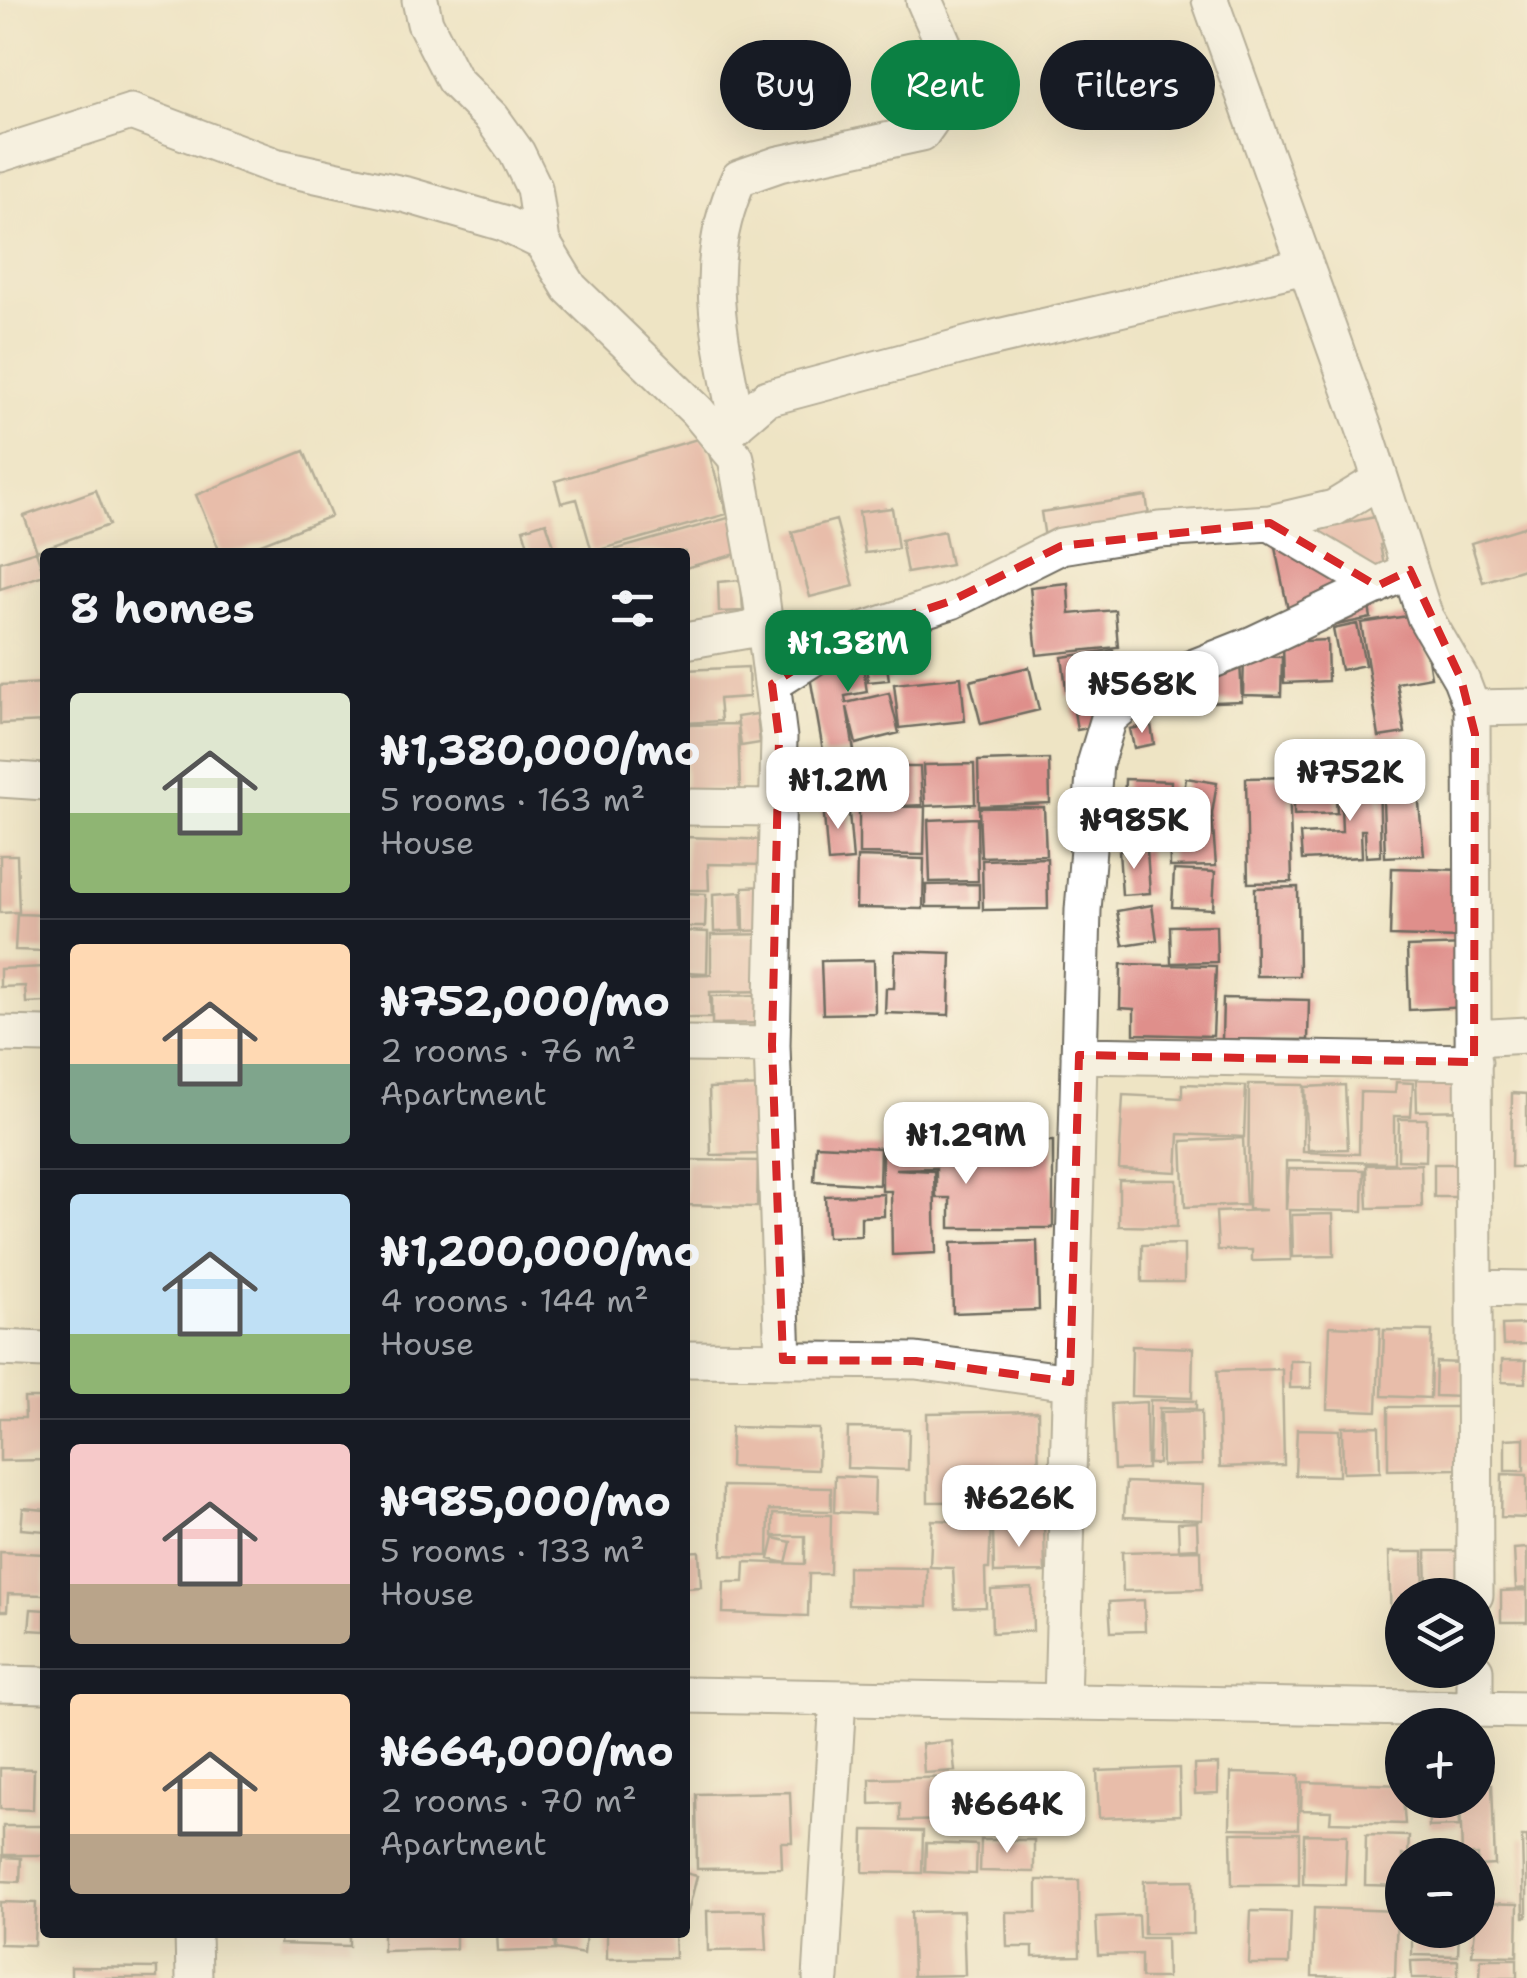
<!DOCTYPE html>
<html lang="en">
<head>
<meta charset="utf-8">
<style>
  :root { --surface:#171b24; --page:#242831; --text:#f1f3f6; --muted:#9ea1a6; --line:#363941; --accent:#0b8043 }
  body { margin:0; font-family:"Shantell Sans",sans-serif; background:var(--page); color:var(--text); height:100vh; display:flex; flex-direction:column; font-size:38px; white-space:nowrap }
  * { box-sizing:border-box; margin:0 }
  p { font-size:32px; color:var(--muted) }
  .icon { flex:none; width:55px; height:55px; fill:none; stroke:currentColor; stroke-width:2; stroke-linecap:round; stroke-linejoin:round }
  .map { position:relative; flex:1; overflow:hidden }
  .panel { position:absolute; left:40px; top:548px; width:650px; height:1390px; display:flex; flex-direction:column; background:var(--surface); border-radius:10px; box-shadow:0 10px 40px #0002 }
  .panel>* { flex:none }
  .top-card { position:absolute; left:720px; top:40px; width:655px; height:90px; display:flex; gap:20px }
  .tools { position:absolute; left:1385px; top:1578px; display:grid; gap:20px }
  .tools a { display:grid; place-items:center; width:110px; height:110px; border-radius:50%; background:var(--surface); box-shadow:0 10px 40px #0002; font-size:50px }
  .price { position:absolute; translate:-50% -85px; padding:0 22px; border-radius:20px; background:#fff; color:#222; font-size:32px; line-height:65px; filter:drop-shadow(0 2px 5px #0008) }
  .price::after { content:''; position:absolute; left:50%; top:60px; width:30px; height:22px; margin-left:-15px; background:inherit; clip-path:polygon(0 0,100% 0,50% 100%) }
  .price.on { background:var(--accent); color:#fff }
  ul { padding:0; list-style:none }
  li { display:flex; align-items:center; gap:30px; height:250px; padding:0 30px }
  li+li { border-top:2px solid var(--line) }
  li span { display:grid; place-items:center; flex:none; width:280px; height:200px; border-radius:10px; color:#555 }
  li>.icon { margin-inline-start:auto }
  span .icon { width:120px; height:120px; fill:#fffc; stroke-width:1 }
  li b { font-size:42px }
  h2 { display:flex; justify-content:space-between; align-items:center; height:120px; padding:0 30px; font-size:42px }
  .chip { padding:0 35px; border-radius:45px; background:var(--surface); box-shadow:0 10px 40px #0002; font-size:35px; line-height:90px }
  .chip.on { background:var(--accent); color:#fff }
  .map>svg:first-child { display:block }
</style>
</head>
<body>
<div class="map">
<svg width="1527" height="1978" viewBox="0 0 1527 1978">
  <rect width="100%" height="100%" fill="#fcf5e5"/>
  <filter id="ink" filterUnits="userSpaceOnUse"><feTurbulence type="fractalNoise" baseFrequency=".01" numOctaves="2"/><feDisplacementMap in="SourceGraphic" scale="20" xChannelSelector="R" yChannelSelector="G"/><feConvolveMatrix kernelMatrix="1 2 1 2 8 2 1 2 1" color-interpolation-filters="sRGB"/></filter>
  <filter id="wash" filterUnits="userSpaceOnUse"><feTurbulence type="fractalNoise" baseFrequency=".0048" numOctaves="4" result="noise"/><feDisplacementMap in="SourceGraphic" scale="40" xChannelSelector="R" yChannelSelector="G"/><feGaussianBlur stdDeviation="2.25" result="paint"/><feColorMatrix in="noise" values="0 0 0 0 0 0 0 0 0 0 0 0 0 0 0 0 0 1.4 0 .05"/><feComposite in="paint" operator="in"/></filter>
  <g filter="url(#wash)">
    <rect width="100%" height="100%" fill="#eee4c4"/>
    <g id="blocks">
      <path fill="#df8f8b" d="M704,437L727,514L592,552L577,499L561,503L555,481Z
        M304,451L331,516L241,552H220L196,495Z
        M96,490L109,525L37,551L24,516Z
        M1146,496L1150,522L1045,538L1041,512Z
        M892,508L898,549L865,553L859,512Z
        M1385,515L1390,543L1380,545L1390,596L1368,601L1371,618L1293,634L1273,538Z
        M735,516L744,552L685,568V552H607Z
        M836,520L854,586L810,597L792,532Z
        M546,522L556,552H530L523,529Z
        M1527,526V568L1483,582L1471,543Z
        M944,531L951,565L907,573L901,540Z
        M36,551L44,575L0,589V562Z
        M741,580L743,611L719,612L718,582Z
        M1068,583L1070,614L1115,610L1118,647L1037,655L1030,587Z
        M1421,614L1431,677L1397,683L1405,733L1379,737L1361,623Z
        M1357,624L1365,665L1341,670L1333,629Z
        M880,635L884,656L862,660L867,692L845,696L846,703L889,693L899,733L856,744L847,707L854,751L824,756L805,648Z
        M1327,640L1328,681L1284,683L1283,642Z
        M1113,650L1118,689L1067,696L1062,657Z
        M1244,656L1282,657L1281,696L1243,695Z
        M886,659L889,680L868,682L866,662Z
        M1240,661L1242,701L1128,705L1126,665Z
        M748,667L749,697L719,699L721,721L685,723V670Z
        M1029,667L1039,710L981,724L970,681Z
        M961,677L965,721L899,728L894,684Z
        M45,683V722L0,724V685Z
        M1123,696L1127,721L1077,730L1073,705Z
        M757,714L760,743L741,746L737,717Z
        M738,724L740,789L685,790V725Z
        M1151,725L1154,744L1134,748L1130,729Z
        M1049,759L1050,803L979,806L978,761Z
        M974,764L975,804L925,806L923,765Z
        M902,767H920L922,805L904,806Z
        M896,771L897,800L854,802L853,773Z
        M843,772L845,794L825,796L823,774Z
        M1416,773L1424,855L1385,857L1382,774Z
        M1379,776L1381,856L1366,857L1365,830H1361L1362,857L1302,860L1300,834L1342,832L1340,778Z
        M1289,777L1292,882L1248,883L1246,778Z
        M1335,777L1337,813L1294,815V778Z
        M1186,778L1217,783L1212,814L1216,866L1170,867L1169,815L1205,814L1181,811Z
        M1125,779L1171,781L1170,808L1124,807Z
        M848,801L853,860L828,862L823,804Z
        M859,806L925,807L924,855L859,854Z
        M1044,807L1046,855L981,857L979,808Z
        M1165,810L1166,835L1121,836V811Z
        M977,818L978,881L930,882L928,820Z
        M685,837L771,840L770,865L708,864L709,890H685Z
        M1147,850L1150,893L1122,895L1119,851Z
        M0,855H17L19,912L0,913Z
        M857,857L924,859L923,909L856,908Z
        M1047,858L1048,909L983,910L982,860Z
        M1392,868L1462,870L1460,938L1390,936Z
        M1174,870L1215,872L1213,909L1172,907Z
        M979,884V907H926V885Z
        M769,886L771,930L744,931L743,887Z
        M1298,887L1299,976H1256L1255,888Z
        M741,892L742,931L714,932L713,894Z
        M685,893L706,894L705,927H685Z
        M1152,905L1157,940L1123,945L1117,911Z
        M17,914L45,915V951L15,950Z
        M1216,925L1217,962L1171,963L1170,926Z
        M685,931L708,932L707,973L685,972Z
        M772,934L773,991L710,992L711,1018H685V975L711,974V935Z
        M1466,945L1468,1007L1409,1010L1407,947Z
        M895,951L951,953L949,1015L885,1013L886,988H894Z
        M874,960L875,1013L823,1014L821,961Z
        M1121,964L1216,966L1213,1036L1134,1034V1009L1120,1008Z
        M45,967V1002L26,1003L25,986L0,987V969Z
        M769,995L770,1023L712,1024V996Z
        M1223,998L1309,1000L1308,1040L1222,1039Z
        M1472,1075L1473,1110L1417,1111L1416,1076Z
        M1396,1082L1413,1083L1411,1116H1394V1163L1286,1161V1210L1289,1169L1364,1170L1363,1211L1289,1210L1291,1260L1252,1261V1250H1218L1216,1212L1266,1210L1248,1209L1249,1084L1304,1085L1303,1152L1359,1154L1360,1092L1395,1093Z
        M1182,1084L1246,1086L1244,1137L1179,1134L1177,1172L1119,1169L1123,1095L1182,1098Z
        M1345,1085L1348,1149L1308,1150L1305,1087Z
        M766,1086L768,1154L711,1155L709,1088Z
        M1512,1093L1527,1094V1167H1511Z
        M1399,1119H1427L1426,1161L1398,1160Z
        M1243,1138L1246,1205L1185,1207L1182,1141Z
        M882,1141H1053V1228H950V1198H936V1168L895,1169L934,1171L936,1253L892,1255L891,1191H882Z
        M816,1145L880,1148L879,1185L814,1181Z
        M685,1160L758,1161L757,1207L685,1205Z
        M1421,1164L1422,1207L1368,1208L1366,1165Z
        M1434,1164H1475V1197H1434Z
        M1119,1180H1177V1227L1119,1226Z
        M884,1194V1216L861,1217V1236L827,1237L825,1196Z
        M1333,1214L1334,1256L1293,1257L1292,1215Z
        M1037,1241L1039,1310L953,1313L951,1243Z
        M1184,1244V1282H1142V1245Z
        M1527,1324V1344L1503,1345L1502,1325Z
        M1330,1326L1380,1328L1377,1411L1327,1409Z
        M1384,1330L1432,1331L1430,1398L1382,1396Z
        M1132,1346L1193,1348L1192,1398L1131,1396Z
        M1502,1360H1526L1525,1383L1502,1382Z
        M1290,1361H1311V1388H1290Z
        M1436,1362L1463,1363L1462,1397L1435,1396Z
        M1282,1369L1284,1465L1220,1467L1217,1371Z
        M24,1398H45V1460L0,1461V1418H25Z
        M1150,1400L1196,1401V1409L1159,1408L1158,1464H1149Z
        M1146,1402L1147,1469L1114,1470L1111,1404Z
        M1388,1407H1458V1469L1388,1470Z
        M1038,1411L1039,1501L928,1502L927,1413Z
        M1201,1411L1202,1465L1162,1466L1161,1412Z
        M1379,1426L1380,1472L1343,1473L1342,1427Z
        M731,1427L819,1429L818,1470L730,1467Z
        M848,1428L909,1429L908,1470L847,1468Z
        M1297,1429L1339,1430V1476L1295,1475Z
        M1524,1438V1471H1505V1439Z
        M1502,1474L1527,1475V1518L1501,1517Z
        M835,1476L875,1478L874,1514L834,1512Z
        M1126,1482L1203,1485L1202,1520L1124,1517Z
        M723,1486L831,1488V1511L769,1510L768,1556L722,1555Z
        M23,1508L45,1510V1531L21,1529Z
        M773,1514L831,1515L830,1574H809L808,1616L723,1613L724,1582H744L745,1562L805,1564V1536H773Z
        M932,1520L991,1522L989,1569H985L986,1607L955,1608L953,1568L930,1567Z
        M1197,1522L1198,1548L1179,1549L1178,1523Z
        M1044,1526L1045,1572L994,1573L993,1528Z
        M774,1538L791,1542L786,1563L769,1559Z
        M1527,1548V1588L1516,1589L1514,1549Z
        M1201,1550L1202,1589L1123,1591L1122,1552Z
        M699,1551L701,1587L685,1588V1552Z
        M1426,1551H1467L1468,1591H1427Z
        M0,1552L45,1554V1595L8,1594L7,1611H0Z
        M1389,1552H1423L1424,1595H1402V1626H1391Z
        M848,1567L927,1568V1607L848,1605Z
        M1032,1588L1033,1631L992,1633L991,1590Z
        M1527,1590V1622H1501V1591Z
        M1144,1600L1145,1631L1111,1632L1109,1602Z
        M31,1609L45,1610V1631L29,1630Z
        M952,1741L955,1771L924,1773L922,1744Z
        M1218,1764V1793L1195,1794L1194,1765Z
        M0,1768L34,1769L33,1810L0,1809Z
        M1179,1768L1180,1815L1099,1818L1097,1771Z
        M1231,1773L1299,1775L1298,1829L1230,1828Z
        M1066,1775L1072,1813L1004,1824L998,1787Z
        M963,1777L964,1820L900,1821V1803L870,1804V1779Z
        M1302,1782L1402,1785L1405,1824L1330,1822L1331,1811L1301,1810Z
        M1478,1784H1492L1495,1865L1478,1866V1855H1462L1460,1800H1478Z
        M790,1792L792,1842H781L782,1868L697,1869L696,1794Z
        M1428,1800H1458L1459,1826L1429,1827Z
        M3,1826H45V1855H3Z
        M864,1830L923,1831L922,1873L863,1872Z
        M1231,1833H1299V1885H1232Z
        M1304,1834L1347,1835L1345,1885L1303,1884Z
        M1366,1835L1409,1836L1408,1855H1402V1886L1365,1885Z
        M1522,1837H1527V1917H1524Z
        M981,1840H1034V1872L980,1871Z
        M926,1843L977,1845L976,1874L925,1872Z
        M3,1857L21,1858L20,1882L1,1881Z
        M685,1873L697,1876L686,1920H685Z
        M1037,1880H1079L1080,1956L1033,1957V1947H1007L1006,1912H1037Z
        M1193,1880V1934H1144V1881Z
        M0,1902L36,1903L34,1945L0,1944Z
        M1478,1903L1518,1904L1517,1956L1472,1955Z
        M1314,1908L1397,1911L1395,1978L1312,1976Z
        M765,1910L767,1950L708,1951L707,1911Z
        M963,1911L965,1975L913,1976L911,1912Z
        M1251,1911L1291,1912L1289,1964H1249Z
        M1138,1915L1139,1938H1166L1167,1978H1141V1954L1098,1955L1096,1917Z
        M1412,1930H1459L1458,1956L1412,1955Z
        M281,1932H349V1946L280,1944Z
        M383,1932H456V1949L383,1951Z
        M497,1932H554L555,1950L498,1952Z
        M558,1932L586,1934L584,1954L555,1949Z
        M607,1932H674L675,1958L607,1959Z
        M1481,1959H1517V1978H1480Z
        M1458,1960V1978H1412L1411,1961Z
        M71,1967L157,1968V1978H71Z"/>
    </g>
  </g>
  <g filter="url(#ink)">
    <use href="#blocks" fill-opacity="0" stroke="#6f6c61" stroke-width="2.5"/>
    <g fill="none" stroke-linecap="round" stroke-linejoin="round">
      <defs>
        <path id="minor" d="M420,0L425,23L454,80L492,118L517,153L534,188L542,242L570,288L697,411L736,458L761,596L779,738L772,1045L783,1360
          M1210,0L1365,431L1425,617L1461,679L1472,708L1475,1595
          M0,154L131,112L275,166L407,195L503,223L542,242
          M737,424C720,334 699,265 739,178L779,164L922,133C967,72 951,64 924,0
          M721,437L767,398L981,341L1305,266
          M1270,523L1377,586
          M685,641L765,627
          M772,684L849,635L951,601L1061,546L1159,530L1270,523L1334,508L1380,480
          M1472,708L1527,707
          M0,779L45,782
          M685,807L777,808
          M0,1034L45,1035
          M1474,1038L1527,1035
          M685,1044L772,1045
          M1079,1055L1474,1062
          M1475,1288L1527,1289
          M0,1348L45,1350
          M685,1359L916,1361L1070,1382
          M1475,1670V1709
          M0,1684L45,1685
          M685,1695L1527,1710
          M1062,1702L1083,910L1095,764L1109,718L1147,686L1253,644L1410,570
          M193,1932L194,1978
          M821,1978L838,1698"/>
      </defs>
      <use href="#minor" stroke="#6f6c61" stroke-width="39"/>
      <use href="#minor" stroke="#fff" stroke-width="35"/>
    </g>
  </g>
  <path d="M0 0H1527V1978H0ZM1270,523L1377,586L1410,570L1461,679L1475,734L1474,1062L1079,1055L1070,1382L916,1361L783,1360L772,1045L779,738L772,684L849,635L951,601L1061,546Z" fill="#eee4c4" fill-opacity=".55" fill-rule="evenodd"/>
  <path fill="none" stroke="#d62828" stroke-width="8" stroke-dasharray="20 12" stroke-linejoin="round" d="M1270,523L1377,586L1410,570L1461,679L1475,734L1474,1062L1079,1055L1070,1382L916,1361L783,1360L772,1045L779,738L772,684L849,635L951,601L1061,546Z"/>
</svg>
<div class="tools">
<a><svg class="icon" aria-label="layers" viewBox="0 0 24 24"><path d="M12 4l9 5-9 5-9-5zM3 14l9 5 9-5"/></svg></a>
<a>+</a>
<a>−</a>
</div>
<b class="price on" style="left:848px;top:695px">₦1.38M</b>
<b class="price" style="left:1142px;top:736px">₦568K</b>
<b class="price" style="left:1350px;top:824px">₦752K</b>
<b class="price" style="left:838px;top:832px">₦1.2M</b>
<b class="price" style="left:1134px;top:872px">₦985K</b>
<b class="price" style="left:966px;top:1187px">₦1.29M</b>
<b class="price" style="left:1019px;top:1550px">₦626K</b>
<b class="price" style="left:1007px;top:1856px">₦664K</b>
<div class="top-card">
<a class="chip">Buy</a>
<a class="chip on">Rent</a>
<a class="chip">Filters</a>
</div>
<section class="panel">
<h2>8 homes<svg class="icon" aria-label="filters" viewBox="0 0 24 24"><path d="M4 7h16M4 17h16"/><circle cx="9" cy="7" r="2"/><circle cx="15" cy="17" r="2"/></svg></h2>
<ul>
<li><span style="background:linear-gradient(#dfe7d0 60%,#8fb573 0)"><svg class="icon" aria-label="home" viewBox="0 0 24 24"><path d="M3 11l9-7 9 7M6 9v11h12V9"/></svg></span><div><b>₦1,380,000/mo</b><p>5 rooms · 163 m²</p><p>House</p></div></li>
<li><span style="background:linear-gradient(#ffd9b3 60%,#7fa58c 0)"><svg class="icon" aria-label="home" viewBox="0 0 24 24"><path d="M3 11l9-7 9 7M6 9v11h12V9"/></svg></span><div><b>₦752,000/mo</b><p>2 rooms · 76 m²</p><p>Apartment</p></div></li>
<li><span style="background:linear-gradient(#bfe0f5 70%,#8fb573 0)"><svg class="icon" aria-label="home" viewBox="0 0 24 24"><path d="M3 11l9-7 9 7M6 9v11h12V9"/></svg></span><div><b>₦1,200,000/mo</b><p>4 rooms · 144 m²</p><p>House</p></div></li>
<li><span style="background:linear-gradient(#f6c9c9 70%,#b9a48a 0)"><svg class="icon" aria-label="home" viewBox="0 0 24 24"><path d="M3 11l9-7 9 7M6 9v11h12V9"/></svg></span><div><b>₦985,000/mo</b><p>5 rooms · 133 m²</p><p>House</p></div></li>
<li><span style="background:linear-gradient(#ffd9b3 70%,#b9a48a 0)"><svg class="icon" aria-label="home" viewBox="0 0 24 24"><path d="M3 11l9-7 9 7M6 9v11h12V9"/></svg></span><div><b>₦664,000/mo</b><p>2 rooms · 70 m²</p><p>Apartment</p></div></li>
</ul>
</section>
</div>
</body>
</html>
